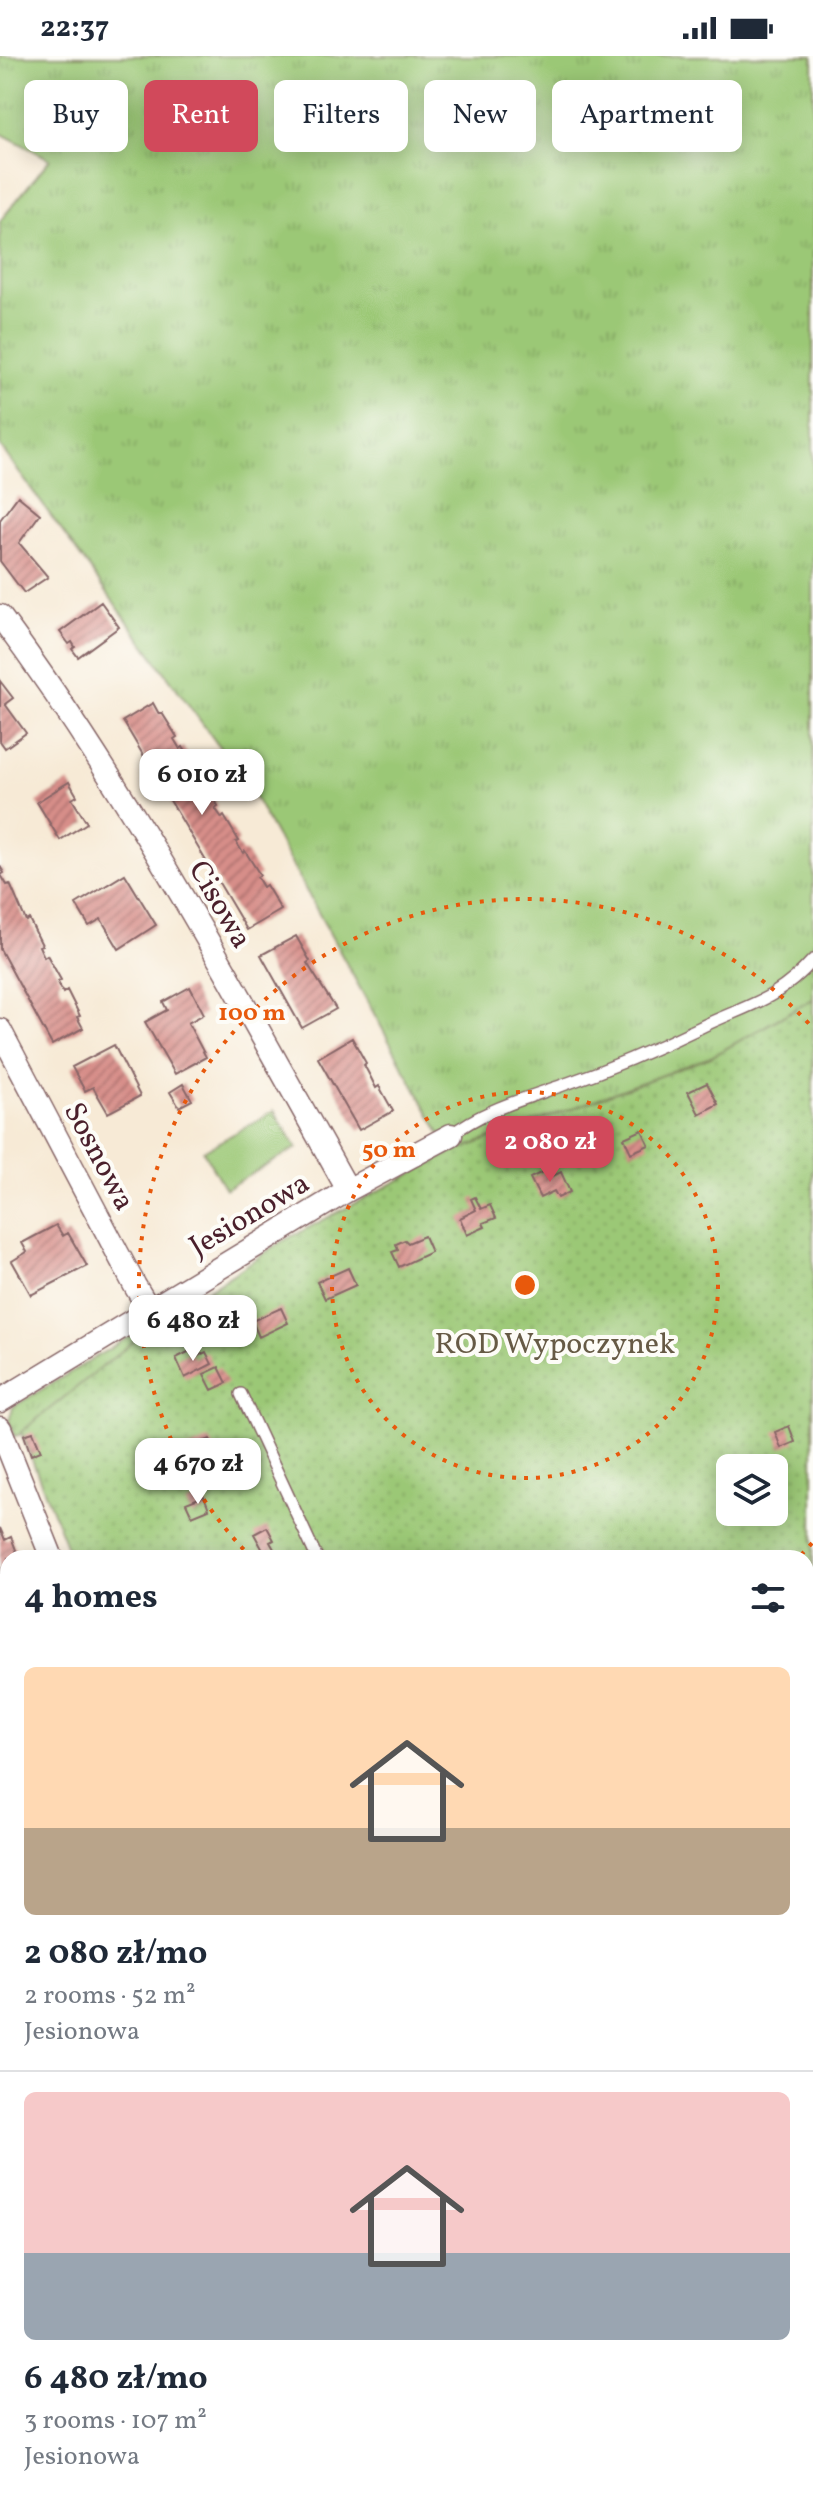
<!DOCTYPE html>
<html lang="en">
<head>
<meta charset="utf-8">
<style>
  :root { --surface:#fff; --page:#f2f2f3; --text:#1f2937; --muted:#747a83; --line:#e0e1e3; --accent:#d1495b }
  body { margin:0; font-family:Vollkorn,serif; background:var(--page); color:var(--text); height:100vh; display:flex; flex-direction:column; font-size:30px; white-space:nowrap }
  * { box-sizing:border-box; margin:0 }
  p { font-size:26px; color:var(--muted) }
  .icon { flex:none; width:44px; height:44px; fill:none; stroke:currentColor; stroke-width:2; stroke-linecap:round; stroke-linejoin:round }
  .map { position:relative; flex:1; overflow:hidden }
  .sheet { position:absolute; left:0px; top:1494px; width:814px; height:960px; display:flex; flex-direction:column; background:var(--surface); border-radius:24px 24px 0 0; box-shadow:0 4px 20px #0003 }
  .sheet>* { flex:none }
  .banner { position:absolute; left:24px; top:24px; width:766px; height:72px; display:flex; gap:16px }
  .buttons { position:absolute; left:716px; top:1398px; display:grid; gap:16px }
  .buttons a { display:grid; place-items:center; width:72px; height:72px; border-radius:12px; background:var(--surface); box-shadow:0 4px 20px #0003; font-size:40px }
  .price { position:absolute; translate:-50% -68px; padding:0 18px; border-radius:16px; background:#fff; color:#222; font-size:26px; line-height:52px; filter:drop-shadow(0 2px 4px #0008) }
  .price::after { content:''; position:absolute; left:50%; top:48px; width:24px; height:18px; margin-left:-12px; background:inherit; clip-path:polygon(0 0,100% 0,50% 100%) }
  .price.selected { background:var(--accent); color:#fff }
  ul { padding:0; list-style:none }
  li { display:grid; align-content:center; gap:16px; height:424px; padding:0 24px }
  li+li { border-top:2px solid var(--line) }
  li span { display:grid; place-items:center; height:248px; border-radius:12px; color:#555 }
  li>.icon { margin-inline-start:auto }
  span .icon { width:144px; height:144px; fill:#fffc; stroke-width:1 }
  li b { font-size:34px }
  h2 { display:flex; justify-content:space-between; align-items:center; height:96px; padding:0 24px; font-size:34px }
  .chip { padding:0 28px; border-radius:12px; background:var(--surface); box-shadow:0 4px 20px #0003; font-size:28px; line-height:72px }
  .chip.selected { background:var(--accent); color:#fff }
  .status { display:flex; justify-content:space-between; align-items:center; height:56px; padding:0 40px; background:var(--surface); direction:ltr }
  .status svg { height:22px; fill:currentColor }
  .map>svg:first-child { display:block }
</style>
</head>
<body>
<div class="status"><b>22:37</b><svg viewBox="0 0 49 12"><path d="M0 12V9h3v3zM5 12V6h3v6zM10 12V3h3v9zM15 12V0h3v12zM26 1h20v11H26zM47 4h2v5h-2z"/></svg></div>
<div class="map">
<svg width="813" height="2454" viewBox="0 0 813 2454">
  <defs>
    <pattern id="grass-tufts" width="24" height="20" patternUnits="userSpaceOnUse" patternTransform="scale(2)"><rect width="24" height="20" fill="#9bc876"/><path d="M3 7l-1-3M5 7V3M7 7l1-3M15 17l-1-3M17 17v-4M19 17l1-3" fill="none" stroke="#87ab66"/></pattern>
    <pattern id="park-dots" width="8" height="8" patternUnits="userSpaceOnUse" patternTransform="scale(2)"><rect width="8" height="8" fill="#9bc876"/><path d="M2 2h.1M6 6h.1" fill="none" stroke="#87ab66" stroke-width="1.8" stroke-linecap="round"/></pattern>
    <pattern id="building-hatch" width="6" height="6" patternUnits="userSpaceOnUse" patternTransform="scale(2)"><rect width="6" height="6" fill="#d78e89"/><path d="M-1 1l2-2M0 6l6-6M5 7l2-2" fill="none" stroke="#b07370"/></pattern>
  </defs>
  <rect width="100%" height="100%" fill="#fdfcf7"/>
  <filter id="ink" filterUnits="userSpaceOnUse"><feTurbulence type="fractalNoise" baseFrequency=".0125" numOctaves="2"/><feDisplacementMap in="SourceGraphic" scale="16" xChannelSelector="R" yChannelSelector="G"/><feConvolveMatrix kernelMatrix="1 2 1 2 8 2 1 2 1" color-interpolation-filters="sRGB"/></filter>
  <filter id="wash" filterUnits="userSpaceOnUse"><feTurbulence type="fractalNoise" baseFrequency=".006" numOctaves="4" result="noise"/><feDisplacementMap in="SourceGraphic" scale="32" xChannelSelector="R" yChannelSelector="G"/><feGaussianBlur stdDeviation="1.8" result="paint"/><feColorMatrix in="noise" values="0 0 0 0 0 0 0 0 0 0 0 0 0 0 0 0 0 1.4 0 .05"/><feComposite in="paint" operator="in"/></filter>
  <g filter="url(#wash)">
    <rect width="100%" height="100%" fill="#f7ead6"/>
    <path fill="url(#grass-tufts)" stroke="#727450" stroke-width="2" d="M0,0H813V943L711,1001L451,1097L250,733L0,390V165L50,103L0,77Z
      M278,1191L19,1379L14,1380L9,1365L13,1351Z
      M0,2029L8,2060L0,2093V2059L3,2050L0,2048Z
      M0,2150L8,2153V2185L0,2182Z"/>
    <path fill="url(#park-dots)" stroke="#727450" stroke-width="2" fill-rule="evenodd" d="M813,943V2454H0V2260L8,2256V2446H806V1502H71L21,1376L134,1285L279,1187L451,1097L711,1001ZM730,1412H774V1456H730Z"/>
    <path fill="#9bc876" stroke="#727450" stroke-width="2" d="M274,1055L297,1092L225,1133L203,1095Z"/>
    <g id="blocks">
      <path fill="url(#building-hatch)" d="M18,440L40,458L19,487L48,521L24,537L0,505V464Z
        M101,546L119,571L78,601L72,593L75,591L72,586L69,588L60,576Z
        M0,625L13,642L5,648L26,677L5,692L0,685Z
        M153,647L159,658L162,657L177,681L174,683L180,693L183,691L198,716L195,717L201,728L203,726L218,750L215,752L222,762L224,760L239,785L236,786L243,797L245,795L260,819L257,821L263,831L266,829L281,854L247,874L123,665Z
        M69,726L77,740L72,743L87,767L60,784L37,746Z
        M0,810L4,817L1,819L7,829L10,828L26,865L29,863L42,889L39,890L44,901L47,899L61,924L58,926L63,937L67,934L80,960L77,961L83,972L52,989L0,893Z
        M125,818L156,869L119,893L101,863L89,870L76,848Z
        M296,880L310,905L307,907L336,953L302,972L261,899Z
        M190,931L204,958L188,967L206,1001L175,1018L145,966L167,954L163,946Z
        M352,982L366,1007L364,1009L370,1020L376,1032L379,1030L393,1055L359,1074L318,1002Z
        M114,989L140,1040L108,1057L93,1031L85,1035L72,1011Z
        M707,1027L718,1048L699,1058L688,1036Z
        M183,1028L192,1044L179,1051L170,1036Z
        M642,1074L649,1089L631,1097L624,1082Z
        M549,1113L553,1120L561,1116L570,1136L558,1142L554,1135L540,1142L530,1122Z
        M475,1141L481,1153L490,1149L496,1162L483,1167L485,1171L467,1179L460,1162L476,1154L471,1143Z
        M56,1169L63,1180L68,1177L87,1210L31,1239L12,1205L27,1196L22,1187Z
        M424,1180L431,1196L399,1211L392,1196L398,1194L396,1188L405,1184L408,1187Z
        M348,1212L356,1229L325,1243L317,1226Z
        M281,1252L288,1267L259,1281L252,1265Z
        M190,1295L194,1302L206,1296L212,1308L185,1322L176,1302Z
        M219,1311L227,1327L212,1334L204,1318Z
        M789,1370L795,1386L781,1392L775,1376Z
        M33,1376L41,1395L31,1399L24,1379Z
        M210,1383L217,1398L199,1405L202,1413L187,1419L177,1397Z
        M204,1440L209,1453L192,1460L186,1447Z
        M267,1471L274,1484L270,1486L274,1493L265,1498L254,1478Z
        M0,1472L5,1484L11,1481L19,1502H8V1515L0,1520Z
        M8,1607V1627L1,1611Z
        M812,1664L813,1682L806,1685V1666Z
        M8,1819V1863L0,1867V1822Z
        M703,2446H710L713,2454H697L695,2449Z"/>
    </g>
  </g>
  <g filter="url(#ink)">
    <use href="#blocks" fill-opacity="0" stroke="#876667" stroke-width="2"/>
    <g fill="none" stroke-linecap="round" stroke-linejoin="round">
      <defs>
        <path id="lane" d="M451,1079C483,1054 524,1043 563,1029C609,1013 654,994 699,972C746,949 776,946 813,904
          M241,1338L317,1502
          M747,2446L751,2454"/>
        <path id="street" d="M0,560C91,683 169,815 244,948C279,1010 314,1072 348,1134
          M0,974L135,1230L149,1253
          M0,1345L348,1134L451,1079
          M0,1372L52,1502
          M0,1567L8,1563
          M0,1675L4,1686
          M0,1779L8,1776
          M0,1901L8,1897
          M0,2017L8,2030
          M0,2139L8,2142"/>
      </defs>
      <use href="#lane" stroke="#876667" stroke-width="14"/>
      <use href="#street" stroke="#876667" stroke-width="25"/>
      <use href="#lane" stroke="#fff" stroke-width="11"/>
      <use href="#street" stroke="#fff" stroke-width="22"/>
    </g>
  </g>
  <g fill="none" stroke="#e8590c" stroke-width="4" stroke-dasharray="4 8">
    <circle cx="525" cy="1229" r="193"/>
    <path d="M812 1487A386 386 0 0 1 798 1502M252 1502A386 386 0 1 1 812 971"/>
  </g>
  <g text-anchor="middle" stroke-width="8" stroke-linejoin="round" paint-order="stroke">
    <g font-size="30" fill="#4a1f2b" stroke="#fdfcf7">
      <text transform="translate(221 848) rotate(60)" y="10">Cisowa</text>
      <text transform="translate(100 1100) rotate(62)" y="10">Sosnowa</text>
      <text transform="translate(249 1158) rotate(-31)" y="10">Jesionowa</text>
    </g>
    <g font-size="30" fill="#665a45" stroke="#fdfcf7">
      <text x="555" y="1297">ROD Wypoczynek</text>
    </g>
  </g>
  <circle cx="525" cy="1229" r="12" fill="#e8590c" stroke="#fdfcf7" stroke-width="4"/>
  <g font-size="24" text-anchor="middle" font-weight="bold" fill="#e8590c" stroke="#fdfcf7" stroke-width="8" stroke-linejoin="round" paint-order="stroke">
    <text x="252" y="964">100 m</text>
    <text x="389" y="1101">50 m</text>
  </g>
</svg>
<div class="buttons">
<a><svg class="icon" aria-label="layers" viewBox="0 0 24 24"><path d="M12 4l9 5-9 5-9-5zM3 14l9 5 9-5"/></svg></a>
</div>
<b class="price" style="left:202px;top:761px">6 010 zł</b>
<b class="price selected" style="left:550px;top:1128px">2 080 zł</b>
<b class="price" style="left:193px;top:1307px">6 480 zł</b>
<b class="price" style="left:198px;top:1450px">4 670 zł</b>
<div class="banner">
<a class="chip">Buy</a>
<a class="chip selected">Rent</a>
<a class="chip">Filters</a>
<a class="chip">New</a>
<a class="chip">Apartment</a>
</div>
<section class="sheet">
<h2>4 homes<svg class="icon" aria-label="filters" viewBox="0 0 24 24"><path d="M4 7h16M4 17h16"/><circle cx="9" cy="7" r="2"/><circle cx="15" cy="17" r="2"/></svg></h2>
<ul>
<li><span style="background:linear-gradient(#ffd9b3 65%,#b9a48a 0)"><svg class="icon" aria-label="home" viewBox="0 0 24 24"><path d="M3 11l9-7 9 7M6 9v11h12V9"/></svg></span><div><b>2 080 zł/mo</b><p>2 rooms · 52 m²</p><p>Jesionowa</p></div></li>
<li><span style="background:linear-gradient(#f6c9c9 65%,#9aa5b1 0)"><svg class="icon" aria-label="home" viewBox="0 0 24 24"><path d="M3 11l9-7 9 7M6 9v11h12V9"/></svg></span><div><b>6 480 zł/mo</b><p>3 rooms · 107 m²</p><p>Jesionowa</p></div></li>
</ul>
</section>
</div>
</body>
</html>
